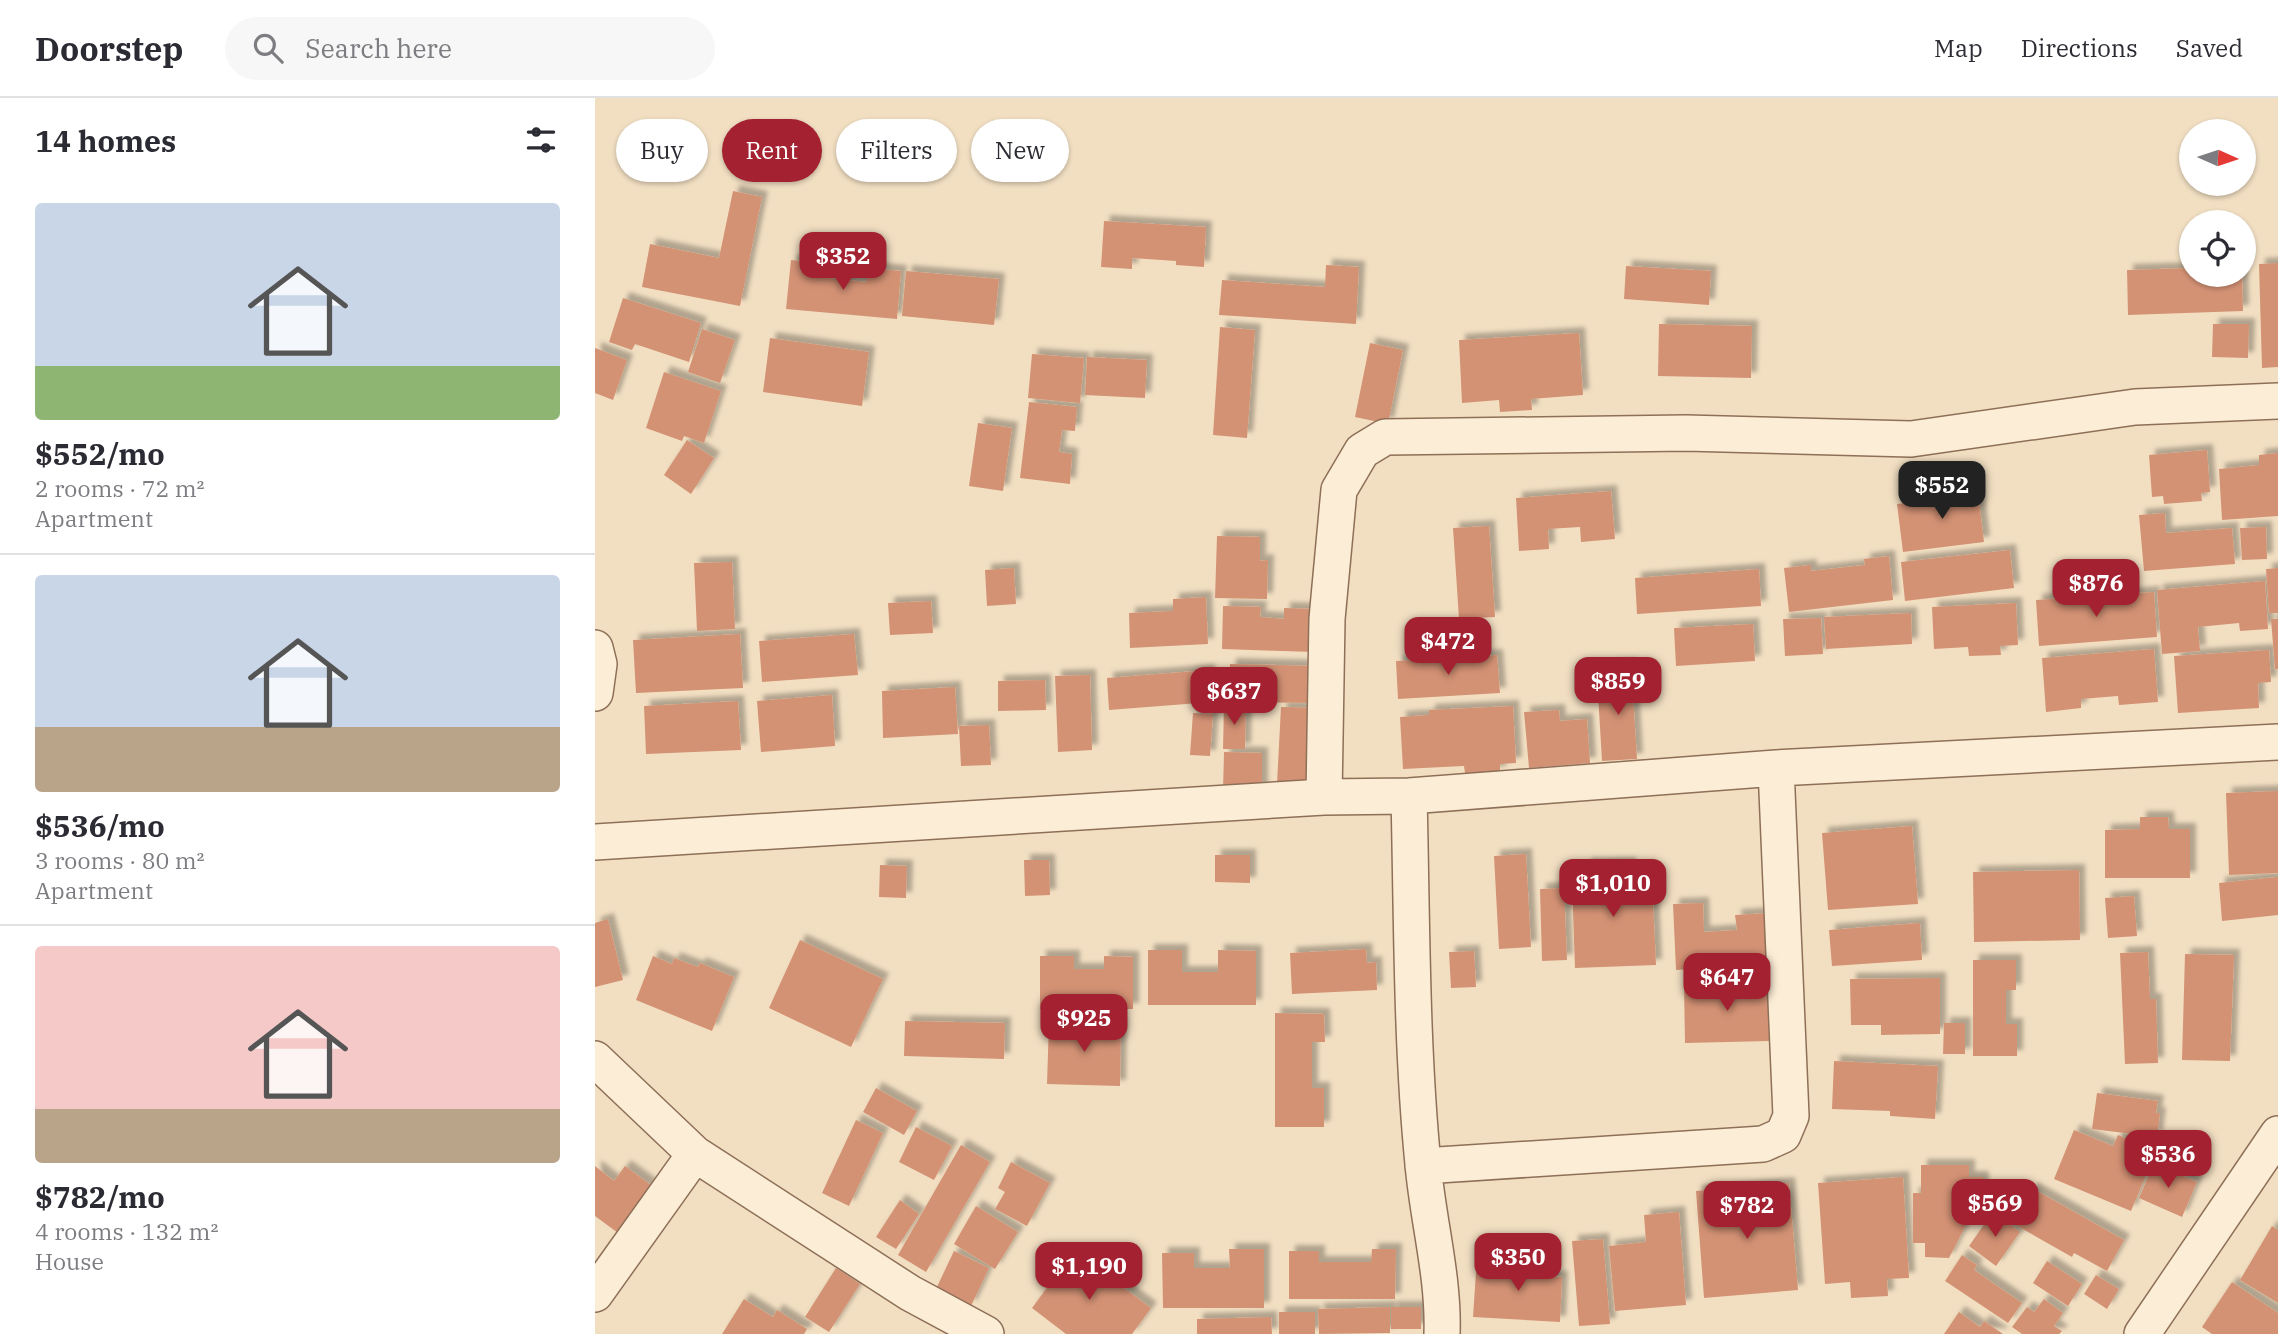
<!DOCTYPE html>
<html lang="en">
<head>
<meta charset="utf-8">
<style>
  :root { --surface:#fff; --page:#f7f7f7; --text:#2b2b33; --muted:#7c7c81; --line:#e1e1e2; --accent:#a32130 }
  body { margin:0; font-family:"IBM Plex Serif",serif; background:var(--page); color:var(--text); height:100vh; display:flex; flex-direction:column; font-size:26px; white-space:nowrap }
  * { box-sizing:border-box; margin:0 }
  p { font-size:23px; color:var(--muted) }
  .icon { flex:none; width:38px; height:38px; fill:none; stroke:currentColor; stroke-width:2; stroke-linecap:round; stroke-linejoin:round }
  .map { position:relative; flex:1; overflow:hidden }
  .details { display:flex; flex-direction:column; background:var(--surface); width:595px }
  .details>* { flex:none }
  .banner { position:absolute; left:21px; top:21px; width:665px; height:63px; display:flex; gap:14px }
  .needle { width:46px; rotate:93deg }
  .fabs { position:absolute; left:1584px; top:21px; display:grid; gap:14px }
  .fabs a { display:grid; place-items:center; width:77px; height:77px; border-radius:50%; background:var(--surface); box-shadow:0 2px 5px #0004; font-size:35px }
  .price { position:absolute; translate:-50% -60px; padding:0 16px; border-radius:14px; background:var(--accent); color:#fff; font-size:23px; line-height:46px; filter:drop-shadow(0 2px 4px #0008) }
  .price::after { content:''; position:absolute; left:50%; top:42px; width:21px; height:16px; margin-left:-10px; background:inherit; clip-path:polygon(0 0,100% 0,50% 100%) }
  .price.on { background:#222; color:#fff }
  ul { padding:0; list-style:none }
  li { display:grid; align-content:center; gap:14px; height:371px; padding:0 35px }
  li+li { border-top:2px solid var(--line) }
  li span { display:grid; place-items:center; height:217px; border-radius:7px; color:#555 }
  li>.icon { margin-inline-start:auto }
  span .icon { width:126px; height:126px; fill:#fffc; stroke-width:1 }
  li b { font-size:30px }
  h2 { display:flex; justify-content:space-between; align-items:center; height:84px; padding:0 35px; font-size:30px }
  .chip { padding:0 24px; border-radius:32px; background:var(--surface); box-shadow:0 2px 5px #0004; font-size:24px; line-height:63px }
  .chip.on { background:var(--accent); color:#fff }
  header { display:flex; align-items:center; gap:42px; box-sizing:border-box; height:98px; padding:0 35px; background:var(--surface); border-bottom:2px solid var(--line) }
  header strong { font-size:33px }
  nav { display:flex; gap:38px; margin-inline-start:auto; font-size:24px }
  .search { width:490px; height:63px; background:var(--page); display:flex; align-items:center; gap:18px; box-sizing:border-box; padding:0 24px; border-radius:38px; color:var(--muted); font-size:26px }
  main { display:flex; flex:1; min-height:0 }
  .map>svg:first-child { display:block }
</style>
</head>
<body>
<header>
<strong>Doorstep</strong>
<div class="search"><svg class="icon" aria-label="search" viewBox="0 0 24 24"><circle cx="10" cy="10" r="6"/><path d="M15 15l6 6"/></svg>Search here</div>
<nav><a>Map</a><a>Directions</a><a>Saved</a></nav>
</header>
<main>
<section class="details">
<h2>14 homes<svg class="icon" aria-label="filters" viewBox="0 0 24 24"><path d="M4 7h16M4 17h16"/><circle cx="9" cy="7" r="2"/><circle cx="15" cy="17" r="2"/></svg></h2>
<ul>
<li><span style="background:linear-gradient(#c9d6e8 75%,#8fb573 0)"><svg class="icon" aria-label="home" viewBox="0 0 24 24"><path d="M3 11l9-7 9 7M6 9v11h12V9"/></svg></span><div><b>$552/mo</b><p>2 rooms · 72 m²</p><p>Apartment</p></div></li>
<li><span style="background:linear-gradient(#c9d6e8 70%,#b9a48a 0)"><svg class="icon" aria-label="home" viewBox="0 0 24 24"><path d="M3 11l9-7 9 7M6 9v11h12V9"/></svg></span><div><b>$536/mo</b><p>3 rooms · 80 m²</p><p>Apartment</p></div></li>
<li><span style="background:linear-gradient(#f6c9c9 75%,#b9a48a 0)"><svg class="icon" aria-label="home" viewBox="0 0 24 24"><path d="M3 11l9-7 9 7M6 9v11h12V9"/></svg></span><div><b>$782/mo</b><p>4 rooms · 132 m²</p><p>House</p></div></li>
</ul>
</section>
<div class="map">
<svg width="1683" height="1236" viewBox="0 0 1683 1236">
  <defs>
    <filter id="shadow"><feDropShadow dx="6" dy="-6" stdDeviation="2" flood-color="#0004"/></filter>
  </defs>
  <rect width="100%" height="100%" fill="#f2dfc2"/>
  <path fill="#d49274" filter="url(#shadow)" d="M138,93L167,99L145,208L47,189L55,146L124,160Z
    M509,123L611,129L609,169L581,167V163L537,160V171L506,169Z
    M196,162L234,166L233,180L271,184L272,170L306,173L302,221L191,211Z
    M1683,165V269L1667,270L1664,166Z
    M731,167L764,169L761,226L624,217L627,182L730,189Z
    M1031,168L1116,173L1114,207L1029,201Z
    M1596,170V177H1647L1648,213L1533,217L1532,172Z
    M311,173L404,181L399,227L307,218Z
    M28,200L106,225L94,264L40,246L37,252L14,244Z
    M1064,226L1157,228L1156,280L1063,278Z
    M1618,226H1654L1653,260L1617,259Z
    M625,229L660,232L652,340L618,337Z
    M107,231L140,242L125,285L93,274Z
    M984,235L988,297L936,301L937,312L905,314L904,302L867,305L864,242Z
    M175,240L274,254L267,308L168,294Z
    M775,245L808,252L793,326L760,319Z
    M0,250L32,262L18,302L0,295Z
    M437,256L489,260L485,305L433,300Z
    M492,259L552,262L550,300L490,297Z
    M69,274L126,293L109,345L89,338L87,343L51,330Z
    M434,304L482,309L480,333L467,332L464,354L477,356L475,386L425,380Z
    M383,325L417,330L408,393L374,388Z
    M92,342L119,360L96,396L69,377Z
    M1612,352L1615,394L1606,395L1607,403L1569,406L1568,398L1557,399L1554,357Z
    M1683,355V418L1627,422L1624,371L1664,367V357Z
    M1382,387L1389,444L1308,454L1302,406L1359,399L1358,389Z
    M1016,393L1020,441L986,444L985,429L953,431L954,451L924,453L921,400Z
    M1570,415L1571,435L1637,430L1640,466L1549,473L1544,417Z
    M894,428L900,519L864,521L858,430Z
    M1671,429L1672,461L1647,462L1645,430Z
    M622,438L665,439V463L673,462L672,501L620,500Z
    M1415,452L1419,490L1310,503L1306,464Z
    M1294,458L1298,502L1194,514L1189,470L1216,467V473L1270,467L1269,461Z
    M137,464L140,531L102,533L99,465Z
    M419,470L421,506L392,508L390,472Z
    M1683,470V515H1674L1671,471Z
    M1164,471L1166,508L1042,516L1040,480Z
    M1670,483L1673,531L1645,533L1644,525L1603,529L1605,553L1567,556L1562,492Z
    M1559,494L1562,539L1444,548L1441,502Z
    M611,499L613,546L535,550L534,515L578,513V501Z
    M336,503L338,535L295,537L293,505Z
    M1421,505L1423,547L1405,548L1406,557L1374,558L1373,549L1339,551L1337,509Z
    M628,508L666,509L665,519L689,521V510L721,511L720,554L627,551Z
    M1316,515L1317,546L1231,551L1229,519Z
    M1226,520L1228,556L1190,558L1188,521Z
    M1676,521H1683V571H1680Z
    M1158,526L1160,563L1081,568L1079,530Z
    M145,536L148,590L41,595L38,542Z
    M259,536L263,577L167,584L164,543Z
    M1559,551L1563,604L1524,607L1523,598L1486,601V610L1451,614L1447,560Z
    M1674,552L1676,584L1663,585L1664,610L1583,615L1579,558Z
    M902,557L905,595L803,601L801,563Z
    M635,566L722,568L721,605L634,604Z
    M1036,566L1042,661L1007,663L1003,596L1016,595L1014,567Z
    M614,572L617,604L514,612L512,580Z
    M495,577L497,652L463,654L460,578Z
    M450,582L451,612L403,613V583Z
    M360,589L363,636L288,640L287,593Z
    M237,597L240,648L166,654L162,603Z
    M143,603L146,652L51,656L49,608Z
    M629,607H651L650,651H628Z
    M918,608L921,665L905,666V674L870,675L869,668L808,671L805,619L834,617V612Z
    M686,609L727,610L724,688L682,686Z
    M964,612L965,623L992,621L995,665L934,670L929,614Z
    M598,615L618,616L615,658L595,657Z
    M394,627L396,667L366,668L364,628Z
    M629,654L667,655V693H628Z
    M1683,693V775L1634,777L1631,695Z
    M1545,719H1573L1574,731H1595V780H1510V732L1545,731Z
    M1317,728L1323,806L1233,812L1227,735Z
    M931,756L936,849L904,851L899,758Z
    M620,757H655V785L620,784Z
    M429,762H454L455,797L430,798Z
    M1035,765V784L1057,783L1061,867L980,870L977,785H991L990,766Z
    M285,767L312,768L311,800L284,799Z
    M1484,772L1485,842L1379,844L1378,774Z
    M1683,779V817L1627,823L1624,785Z
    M969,790L972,862L947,863L945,791Z
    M1539,798L1542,838L1513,840L1510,800Z
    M1108,805L1109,834L1142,832L1140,817L1176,815L1179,866L1081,872L1078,806Z
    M13,821L28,882L0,889V825Z
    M1325,825L1327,862L1237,868L1234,832Z
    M205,842L288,881L256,949L174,910Z
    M771,851L772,865L781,864L782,892L697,896L695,855Z
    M553,852H587V874H623V852L661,853V907H553Z
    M879,853L881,889L856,890L854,854Z
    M1553,854L1555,901H1561L1563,965L1530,966L1525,855Z
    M1590,856L1639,857L1635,963L1587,962Z
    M58,858L77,866L79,860L103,869L105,865L139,879L117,933L41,902Z
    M445,858H479V871H509V858L538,859V911H445Z
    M1378,862H1421V892H1411V926H1422V958H1378Z
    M1345,880V936L1286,937V927H1256L1255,881Z
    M1173,885L1174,943L1090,945L1089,887Z
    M680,915L729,916L730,944H717V990H729V1029H680Z
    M310,923L410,925L409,961L309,958Z
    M454,923L526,925L525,988L452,986Z
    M1349,925H1370V956H1348Z
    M1239,963L1343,968L1340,1021L1295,1018V1013L1237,1011Z
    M281,990L322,1013L309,1037L268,1014Z
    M1502,995L1563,1003L1561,1015H1565L1562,1039L1497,1031Z
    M261,1022L288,1035L254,1108L227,1095Z
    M321,1029L357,1048L339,1082L304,1064Z
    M1479,1032L1518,1048L1523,1037L1561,1053L1536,1113L1459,1081Z
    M366,1047L395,1064L331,1174L303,1157Z
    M416,1064L455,1085L432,1128L400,1111L410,1094L403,1090Z
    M1559,1065L1602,1084L1587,1119L1544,1100Z
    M1326,1067H1374V1079H1388V1094L1354,1160L1330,1159V1145H1318V1095H1326Z
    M0,1068L19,1083L30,1068L56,1087L23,1135L0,1118Z
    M1308,1079L1314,1180L1292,1181L1293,1198L1256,1200L1255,1184L1230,1186L1223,1085Z
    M1194,1085L1203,1192L1109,1200L1101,1093Z
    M1437,1090L1529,1142L1512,1173L1479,1155L1477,1159L1417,1125Z
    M305,1102L324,1116L301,1151L281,1139Z
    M381,1108L423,1134L400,1171L359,1146Z
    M1084,1114L1091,1207L1020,1213L1014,1148L1051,1144L1049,1117Z
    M1398,1114L1425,1134L1401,1168L1374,1148Z
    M1677,1128L1683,1132V1205L1645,1182Z
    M1008,1141L1015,1226L984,1228L977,1143Z
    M634,1151H669V1210H568L567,1155H599V1170H635Z
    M777,1151H801L800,1201H694V1153H724V1164H776Z
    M359,1153L394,1170L376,1208L341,1191Z
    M479,1153L556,1210L537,1236H471L437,1210Z
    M1367,1157L1382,1167L1379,1172L1427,1205L1413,1225L1350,1183Z
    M909,1158L944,1160L943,1178L967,1179L965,1224L878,1219L881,1174L908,1176Z
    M1452,1163L1487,1186L1473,1208L1438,1185Z
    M241,1170L265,1186L234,1234L210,1219Z
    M1501,1177L1524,1191L1512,1211L1489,1196Z
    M1637,1184L1683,1215V1236H1617L1607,1229Z
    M149,1201L178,1219L182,1212L212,1231L209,1236H127Z
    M1449,1201L1468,1215L1459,1228L1467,1233L1464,1236H1427L1417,1229L1432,1209L1439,1214Z
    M795,1209V1235L724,1236L723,1211Z
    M796,1209H826V1231H796Z
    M684,1214H720V1236H684Z
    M1364,1214L1385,1229L1389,1223L1408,1236H1349Z
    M676,1219L677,1236H602V1221Z"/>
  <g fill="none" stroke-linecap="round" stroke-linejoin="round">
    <defs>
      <path id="street" d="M0,550L4,566L0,595
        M814,698C817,820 816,944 828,1066C833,1123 849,1179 847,1236
        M729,699L732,521L744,392L767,353L790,339L1091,335L1316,341L1540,309L1683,303
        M0,744L729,699L814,698L1181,670L1683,644
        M0,961L100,1056L315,1195L391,1236
        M828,1068L1168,1046L1188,1037L1196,1018L1181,670
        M0,1196L100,1056
        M1547,1236L1683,1036"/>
    </defs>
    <use href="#street" stroke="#8e6f57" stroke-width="38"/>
    <use href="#street" stroke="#fcedd6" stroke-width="35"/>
  </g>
</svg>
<div class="fabs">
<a><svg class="needle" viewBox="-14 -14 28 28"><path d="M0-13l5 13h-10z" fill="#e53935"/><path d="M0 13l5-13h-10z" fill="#7c7c81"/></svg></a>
<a><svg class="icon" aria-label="locate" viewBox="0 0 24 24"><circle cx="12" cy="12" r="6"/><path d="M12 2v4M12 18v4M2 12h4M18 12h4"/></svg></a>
</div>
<b class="price" style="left:248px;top:194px">$352</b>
<b class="price on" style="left:1347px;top:423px">$552</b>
<b class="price" style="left:1501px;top:521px">$876</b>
<b class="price" style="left:853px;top:579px">$472</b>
<b class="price" style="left:1023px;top:619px">$859</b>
<b class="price" style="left:639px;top:629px">$637</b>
<b class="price" style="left:1018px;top:821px">$1,010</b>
<b class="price" style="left:1132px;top:915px">$647</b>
<b class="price" style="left:489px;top:956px">$925</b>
<b class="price" style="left:1573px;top:1092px">$536</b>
<b class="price" style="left:1400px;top:1141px">$569</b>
<b class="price" style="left:1152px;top:1143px">$782</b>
<b class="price" style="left:923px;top:1195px">$350</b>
<b class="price" style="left:494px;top:1204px">$1,190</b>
<div class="banner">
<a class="chip">Buy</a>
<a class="chip on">Rent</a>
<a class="chip">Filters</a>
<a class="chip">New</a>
</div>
</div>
</main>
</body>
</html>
